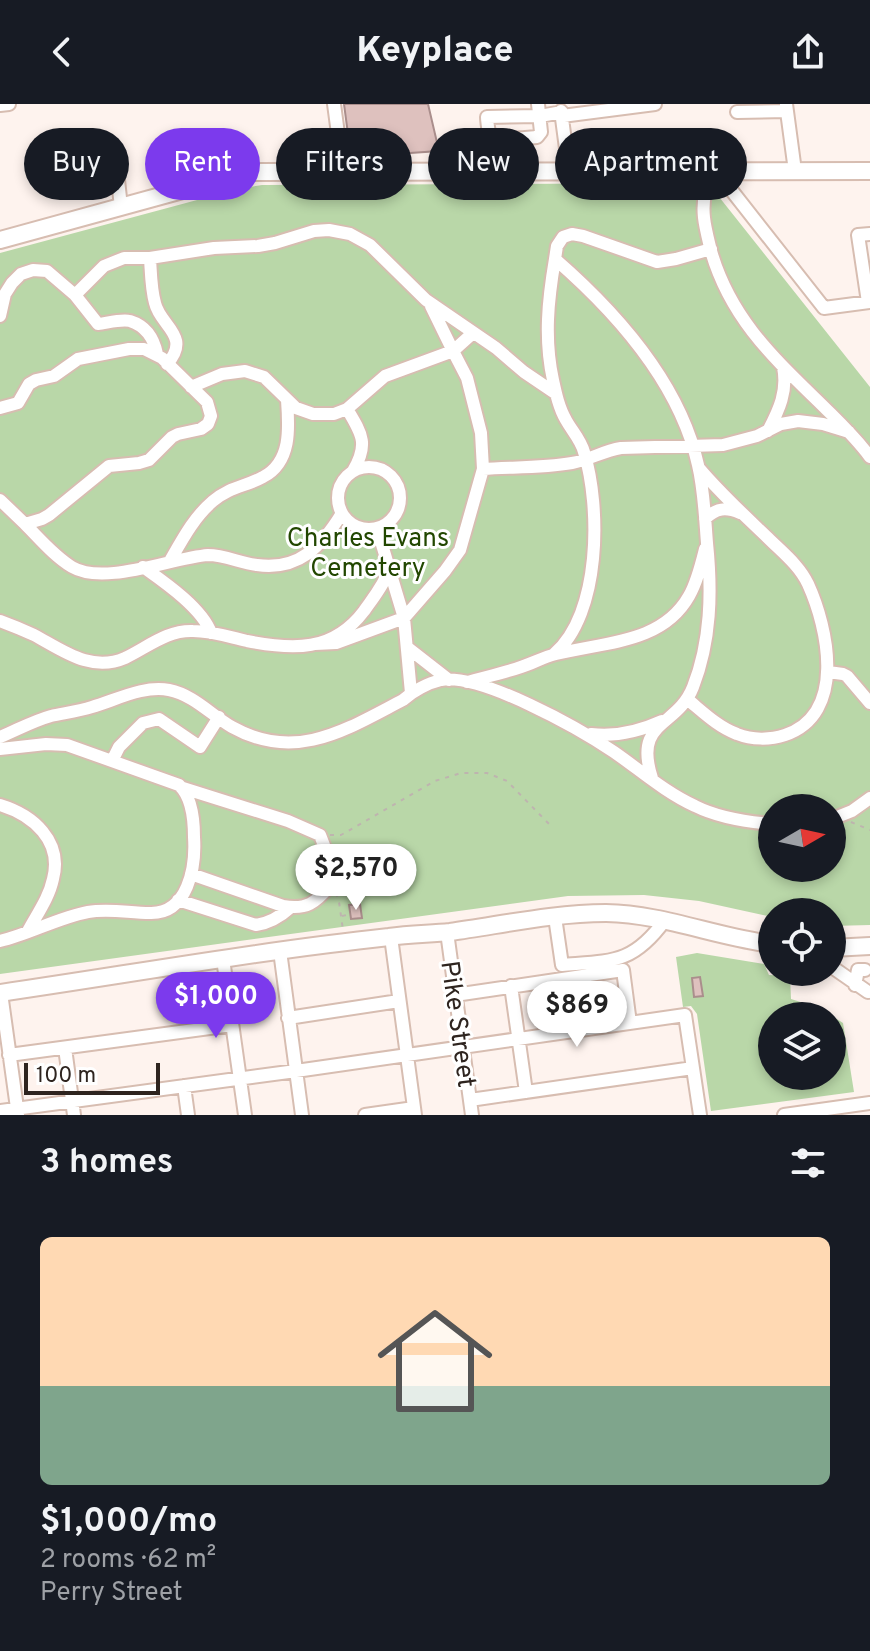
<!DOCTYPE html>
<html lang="en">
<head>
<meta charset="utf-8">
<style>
  :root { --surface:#171b24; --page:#242831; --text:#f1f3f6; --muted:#9ea1a6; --accent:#7c3aed }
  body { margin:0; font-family:Overpass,sans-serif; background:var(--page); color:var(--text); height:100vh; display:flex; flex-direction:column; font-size:30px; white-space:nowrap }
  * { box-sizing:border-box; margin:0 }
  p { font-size:26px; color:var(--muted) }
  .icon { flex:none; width:44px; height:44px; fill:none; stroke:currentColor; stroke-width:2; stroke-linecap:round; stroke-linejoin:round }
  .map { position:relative; height:1011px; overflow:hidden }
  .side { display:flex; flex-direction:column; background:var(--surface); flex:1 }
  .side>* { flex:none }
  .top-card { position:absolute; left:24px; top:24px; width:822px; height:72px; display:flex; gap:16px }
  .needle { width:52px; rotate:81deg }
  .controls { position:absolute; left:758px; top:690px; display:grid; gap:16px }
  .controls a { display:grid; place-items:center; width:88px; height:88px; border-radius:50%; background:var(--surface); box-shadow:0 4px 12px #0003; font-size:40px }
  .scale { position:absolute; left:24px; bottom:20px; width:136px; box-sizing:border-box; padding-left:8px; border:4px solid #2e241f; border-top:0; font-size:22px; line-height:28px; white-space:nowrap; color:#2e241f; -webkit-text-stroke:6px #fff; paint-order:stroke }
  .price { position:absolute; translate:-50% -68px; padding:0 18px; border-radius:28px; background:#fff; color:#222; font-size:26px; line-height:52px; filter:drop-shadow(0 2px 4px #0008) }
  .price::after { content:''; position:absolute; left:50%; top:48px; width:24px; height:18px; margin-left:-12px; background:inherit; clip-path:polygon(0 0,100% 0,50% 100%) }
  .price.selected { background:var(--accent); color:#fff }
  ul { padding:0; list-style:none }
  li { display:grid; align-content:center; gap:16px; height:424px; padding:0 40px }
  li span { display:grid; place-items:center; height:248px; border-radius:12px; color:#555 }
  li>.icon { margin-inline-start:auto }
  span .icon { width:144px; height:144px; fill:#fffc; stroke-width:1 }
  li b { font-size:34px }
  h2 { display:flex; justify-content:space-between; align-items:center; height:96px; padding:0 40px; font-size:34px }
  .tag { padding:0 28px; border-radius:36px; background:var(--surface); box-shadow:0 4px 12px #0003; font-size:28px; line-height:72px }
  .tag.selected { background:var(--accent); color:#fff }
  header { display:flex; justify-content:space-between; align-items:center; height:104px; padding:0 40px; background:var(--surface); font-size:36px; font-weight:800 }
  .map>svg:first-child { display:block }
</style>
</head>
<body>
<header><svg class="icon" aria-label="back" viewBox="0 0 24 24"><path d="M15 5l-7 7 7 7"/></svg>Keyplace<svg class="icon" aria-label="share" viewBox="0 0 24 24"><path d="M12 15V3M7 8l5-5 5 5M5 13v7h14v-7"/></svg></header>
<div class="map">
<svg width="870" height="1011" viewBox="0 0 870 1011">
  <rect width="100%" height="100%" fill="#fef3ee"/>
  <path fill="#b9d7a8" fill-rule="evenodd" d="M708,79L870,283V821L832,822V808H772V813L699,797L644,791L568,792L0,870V149L238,85L262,81ZM772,704H832V764H772Z
    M697,849L764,860L769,871L790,872L791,895L820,904L843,919L854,988L711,1007L697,910L691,902L683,903L676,853ZM772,912H832V972H772Z"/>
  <path fill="#dec1be" stroke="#aa8e8c" stroke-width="2" d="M344,0H428L439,47L351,53Z
    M360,800L362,814L351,815L349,801Z
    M700,873L703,892L694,893L692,874Z"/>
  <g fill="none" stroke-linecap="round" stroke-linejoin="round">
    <defs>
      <path id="minor" d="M334,0L343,67
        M538,0L541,28L537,33C526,34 494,38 489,27C488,25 487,15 487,13L540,12L562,8
        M786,0L795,67
        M0,1L9,0
        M561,7L569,67
        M737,8L787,7
        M562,12L655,0
        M50,71C75,65 95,59 118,76L121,103
        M721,73L824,204L870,198
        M724,77L706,87C700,107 706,126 711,147C731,216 775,255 824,303C840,319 857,335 870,353
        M150,154C151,169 151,185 155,199C160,222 192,232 167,260
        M75,191L104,162L124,154H150L214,144L258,142L275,139L314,127L329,126L350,130L370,141L426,196L496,244L524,268L555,289
        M868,198L858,131L870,130
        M431,202L453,247L473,229
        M0,212L5,190L12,179L21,170L33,166L47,167L75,191L98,220C107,219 121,215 130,217C146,222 154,235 157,250
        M191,283L222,270L245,267L264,273L296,304L313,310H334L347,305L385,272L453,247L467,274L481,329L483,365L460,446L445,467L404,514L336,539L315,540
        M0,304L18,299L29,280L36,276L54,272L78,255L129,245H144L162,254L207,298L211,312L208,320L201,325L178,330L172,333L149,356L139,359L109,362L49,411L42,415L25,420L0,396
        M347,305C362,330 369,340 353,367
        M768,327C779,306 788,287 783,263
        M338 394a31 31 0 1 1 62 0a31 31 0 1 1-62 0Z
        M483,365C512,363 543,364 572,359C589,356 603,347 621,344L723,341L757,332L781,320L798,317L823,320L849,328
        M705,415C716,404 726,403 740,409
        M25,420C40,435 54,452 72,463C104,482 171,454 208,451C225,451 240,459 257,461C299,467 322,442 342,409
        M377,424L404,514L411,589
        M170,457C182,436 194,413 213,397C231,382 245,383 263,373C292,358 289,323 287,296
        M143,463C164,478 202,504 211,529
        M0,517C11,521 23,526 34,531C62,546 91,569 125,554C148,543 167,526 193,527C212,527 229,533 247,537C293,546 333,548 364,507C373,494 384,481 389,466
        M408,544L449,576
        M554,550C601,510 601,403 584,348C581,336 572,327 566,316C559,304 556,290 553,276C544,235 548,196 555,155
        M828,568L843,570L847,572L870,599
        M467,578C485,573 504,569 521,563C533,559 544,553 556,550C603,538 662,540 689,492C697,478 701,461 705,445
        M687,595C703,608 718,623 737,630C752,636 770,636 785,631C847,610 828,524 808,480C799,461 782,448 768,434C744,411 720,389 699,364
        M591,630C615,633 640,627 662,617
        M0,633C17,626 33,617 51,612C65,609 79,607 92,603C116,596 144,581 169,586C194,591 211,611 232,623C296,659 347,625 403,596C413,587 428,579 441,576C481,569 580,625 614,648C640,666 666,689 695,702C719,714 746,718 772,720
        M0,645L46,640L67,641L179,681C192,693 194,716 194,733C196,763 188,810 150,809C129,809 109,804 88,808C57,814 30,830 0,837
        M112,657L119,643L143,619L159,615L200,643L219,613
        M652,674C633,616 677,624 693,583C711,537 712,488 707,439C705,414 704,386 698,361C680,280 616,208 555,155L557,142L563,133L572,130L583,132L657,158L676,155L711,145
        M183,684L288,717L320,731L330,757V782C315,799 307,806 283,802L191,770
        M0,701C33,711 63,737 53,775C49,794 37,810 28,827
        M832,715L852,707L870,694
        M178,796L256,821C270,819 280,813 291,803
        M555,813L562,861C612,857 633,860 665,816
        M447,828L472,1011
        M391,833L415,1011
        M280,847L302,1011
        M223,855L245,1011
        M832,863L868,888
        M855,881L858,866H865
        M511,882L526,988
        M1,889L18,1011
        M455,891L623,866L630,919
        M288,914L399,897
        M65,944L74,1011
        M9,951L232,921
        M184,982L188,1011
        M470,996L693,964
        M0,1007L296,967L685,911L700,1011
        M365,1011L414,1004
        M784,1011L870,999"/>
      <path id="major" d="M0,136L248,68L870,67
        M832,844L870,842
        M0,889C130,870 259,847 389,833C409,830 430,830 450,828C501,821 554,809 606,809C663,810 716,833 772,840"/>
    </defs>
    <use href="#minor" stroke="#d7bdb1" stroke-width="16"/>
    <use href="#major" stroke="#d7bdb1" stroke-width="20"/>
    <path stroke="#beb4af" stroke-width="2" stroke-dasharray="4 6" stroke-linecap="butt" d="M851,718L870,726
      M330,731H341L435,677L461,669H487L507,677L549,720
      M336,789L339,798L343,826
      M342,812L351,810"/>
    <use href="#minor" stroke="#fff" stroke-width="12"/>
    <use href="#major" stroke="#fff" stroke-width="16"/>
  </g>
  <g text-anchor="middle" stroke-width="6" stroke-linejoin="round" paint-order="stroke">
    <g font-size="26" fill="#224700" stroke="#fff">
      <text x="368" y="442">Charles Evans<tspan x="368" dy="30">Cemetery</tspan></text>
    </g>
    <g font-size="26" fill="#2e241f" stroke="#fff">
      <text transform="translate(459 920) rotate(82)" y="9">Pike Street</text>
    </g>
  </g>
</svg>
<div class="controls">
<a><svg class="needle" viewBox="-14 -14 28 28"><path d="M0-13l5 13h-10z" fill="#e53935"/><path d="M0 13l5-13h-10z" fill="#9ea1a6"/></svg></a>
<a><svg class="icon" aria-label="locate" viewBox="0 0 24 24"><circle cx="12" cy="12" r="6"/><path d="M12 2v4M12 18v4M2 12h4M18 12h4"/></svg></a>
<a><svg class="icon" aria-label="layers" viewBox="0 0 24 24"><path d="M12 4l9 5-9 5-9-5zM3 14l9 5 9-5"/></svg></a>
</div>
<div class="scale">100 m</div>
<b class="price" style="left:356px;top:808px">$2,570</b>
<b class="price selected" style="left:216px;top:936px">$1,000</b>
<b class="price" style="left:577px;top:945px">$869</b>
<div class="top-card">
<a class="tag">Buy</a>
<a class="tag selected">Rent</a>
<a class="tag">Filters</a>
<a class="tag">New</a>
<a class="tag">Apartment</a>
</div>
</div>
<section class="side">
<h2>3 homes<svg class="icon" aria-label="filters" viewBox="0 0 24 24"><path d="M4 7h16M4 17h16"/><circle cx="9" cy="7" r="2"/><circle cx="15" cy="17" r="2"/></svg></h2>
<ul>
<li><span style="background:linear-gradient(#ffd9b3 60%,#7fa58c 0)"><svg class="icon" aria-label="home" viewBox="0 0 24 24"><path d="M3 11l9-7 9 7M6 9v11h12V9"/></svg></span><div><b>$1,000/mo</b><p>2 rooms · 62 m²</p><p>Perry Street</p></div></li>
</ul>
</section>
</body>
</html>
